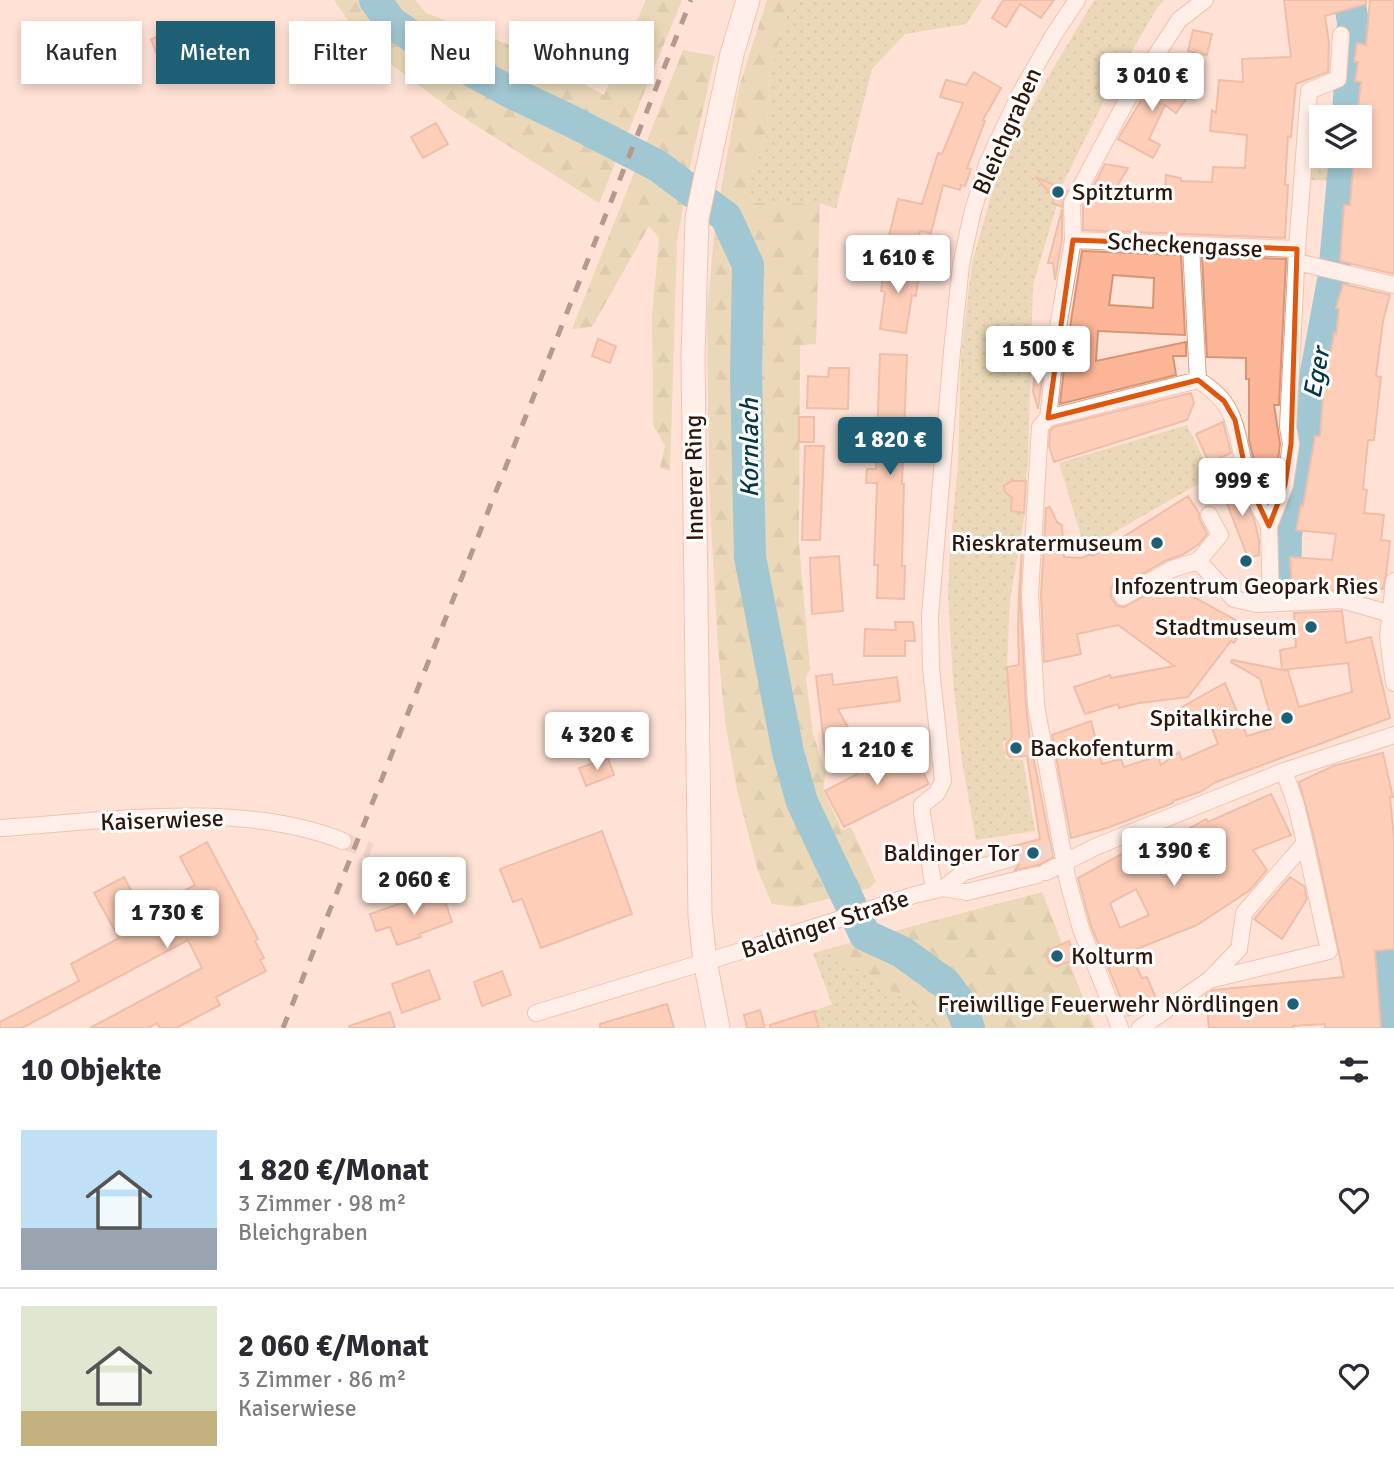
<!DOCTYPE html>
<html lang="de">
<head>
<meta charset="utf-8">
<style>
  :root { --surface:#fff; --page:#f7f7f7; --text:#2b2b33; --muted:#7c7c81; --line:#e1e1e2; --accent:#1f5f75 }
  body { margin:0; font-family:Signika,sans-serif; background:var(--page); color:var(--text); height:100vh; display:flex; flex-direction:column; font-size:26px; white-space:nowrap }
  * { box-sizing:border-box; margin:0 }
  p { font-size:23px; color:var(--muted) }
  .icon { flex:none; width:38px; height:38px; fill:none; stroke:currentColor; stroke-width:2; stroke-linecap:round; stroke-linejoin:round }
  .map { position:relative; height:1028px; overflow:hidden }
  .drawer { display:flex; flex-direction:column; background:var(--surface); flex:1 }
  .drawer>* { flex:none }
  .guide { position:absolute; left:21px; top:21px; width:700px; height:63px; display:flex; gap:14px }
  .fabs { position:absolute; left:1309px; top:105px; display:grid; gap:14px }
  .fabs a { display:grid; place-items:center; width:63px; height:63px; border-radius:0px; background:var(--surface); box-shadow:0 4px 10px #0003; font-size:35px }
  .price { position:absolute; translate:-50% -60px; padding:0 16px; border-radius:7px; background:#fff; color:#222; font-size:23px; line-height:46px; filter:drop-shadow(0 2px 4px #0008) }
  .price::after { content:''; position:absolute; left:50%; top:42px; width:21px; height:16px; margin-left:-10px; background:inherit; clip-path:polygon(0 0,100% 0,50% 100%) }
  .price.current { background:var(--accent); color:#fff }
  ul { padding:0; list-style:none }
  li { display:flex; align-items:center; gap:21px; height:175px; padding:0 21px }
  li+li { border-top:2px solid var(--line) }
  li span { display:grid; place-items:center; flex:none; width:196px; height:140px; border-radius:0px; color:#555 }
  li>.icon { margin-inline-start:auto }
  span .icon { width:84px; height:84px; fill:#fffc; stroke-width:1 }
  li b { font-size:30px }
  h2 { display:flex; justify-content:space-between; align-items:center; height:84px; padding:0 21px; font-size:30px }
  .tag { padding:0 24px; border-radius:0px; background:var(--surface); box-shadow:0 4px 10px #0003; font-size:24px; line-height:63px }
  .tag.current { background:var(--accent); color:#fff }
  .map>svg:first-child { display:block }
</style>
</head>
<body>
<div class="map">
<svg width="1394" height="1028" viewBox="0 0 1394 1028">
  <defs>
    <pattern id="grass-dots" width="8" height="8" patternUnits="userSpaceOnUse" patternTransform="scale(1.75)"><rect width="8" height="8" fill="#d0cc96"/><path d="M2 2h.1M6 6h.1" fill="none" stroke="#b3ae80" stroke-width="1.8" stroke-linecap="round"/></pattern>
    <pattern id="forest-firs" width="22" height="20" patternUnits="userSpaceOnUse" patternTransform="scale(1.75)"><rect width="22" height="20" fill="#d0cc96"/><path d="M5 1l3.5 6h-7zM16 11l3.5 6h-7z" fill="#b3ae80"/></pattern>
  </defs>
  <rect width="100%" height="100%" fill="#ffe2d6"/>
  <path fill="url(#grass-dots)" d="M792,0H982L966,24L905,34L872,69L836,209L820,203H755L747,185L767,135L769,74Z
    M1094,0H1164L1157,8L1110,89L1064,181L1033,285L1028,462L1026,481L1005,491L1012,496L1011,511L1025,513L1010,600L1007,667L1012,739L1003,742L1006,759L1023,760L1035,831L976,840L962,761L953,680L948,594L950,549L958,465L961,355L972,263L998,172L1048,77Z
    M1312,134H1321V156H1341L1340,181L1309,180Z
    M1187,425L1212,476L1085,549L1059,463Z
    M827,949L917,1007L938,1028H819L814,1011L832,1004L813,953Z"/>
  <path fill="url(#forest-firs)" d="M334,0H415L426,13L530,53L604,95L646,0H682L599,203L456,113L364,44Z
    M767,0H792L769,74L767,135L747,185L755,203H820L816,344L800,345L799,543L810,669L806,678L813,734L826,773L823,790L842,830L851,827L876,881L870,888L796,907L772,904L758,871L737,790L725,721L718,647L709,487L707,311L715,225L739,87Z
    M683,50L715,56L690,167L677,242L670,471L660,468L665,446L653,425L652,316L659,238L649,226L592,327L572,329Z
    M1042,892L1095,1028H938L917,1007L827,949Z"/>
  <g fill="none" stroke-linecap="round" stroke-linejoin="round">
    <path stroke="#2f7c93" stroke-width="5" d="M1337,156L1335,173L1343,182"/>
    <path stroke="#2fa7ce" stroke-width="32" d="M375,0L391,22L426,46L510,92L571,121L658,166L726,217L748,265L746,375L750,557L788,752L802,802L865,935L902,952L946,984L959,1002L969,1028
      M1348,117L1353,22L1349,0
      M1285,590L1286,535L1334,275L1345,156
      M1367,909L1382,967L1385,1028"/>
  </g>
  <path fill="#fcb596" stroke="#d79578" stroke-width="2" fill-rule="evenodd" d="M1003,0H1054L1041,18L1020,4L1006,27L992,18Z
    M1284,0H1366V4L1325,16L1329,43L1328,72L1296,84L1291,137L1288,136L1285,185H1288L1285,238L1083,230V206L1105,164L1128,168L1114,191L1158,197V190H1165L1166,175L1181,178V181L1212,182L1213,167L1245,168L1247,135L1210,131L1212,110L1216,113L1219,80L1243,82L1242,59L1291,57Z
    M1370,0H1394V274L1340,261L1344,205H1350L1354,156H1360V117H1357L1361,82L1355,81L1358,62H1354L1357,43L1366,45Z
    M191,25L197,42L157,55L151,39Z
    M1193,30L1212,34L1207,55L1188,51Z
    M1159,70L1190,94L1176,113L1165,105L1149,139L1160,145L1153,158L1118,139Z
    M974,72L1001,88L983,120L985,121L967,168L971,169L965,186L961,185L960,190L943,185L931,233L920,231L917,243L889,236L898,199L922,204L938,153L942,154L963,103L940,97L946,80L966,85Z
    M436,123L448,144L423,158L411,137Z
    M1036,177L1067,191L1062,207L1052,203L1054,198Z
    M1062,209V239L1055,280L1053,263H1048Z
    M1082,251L1181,255L1185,335L1098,331L1096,361L1186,342V356H1173L1176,375L1060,404L1064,369L1070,368L1067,346ZM1113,275L1154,278L1153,308L1109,305Z
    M1202,256L1286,259L1279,405H1274L1280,444L1277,469L1257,473L1249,440V379H1246V358L1207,357Z
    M885,261L920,265L916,296L912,295L906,333L880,329L885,292L881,291Z
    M1343,284L1390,295L1383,321L1376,376L1381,377L1374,440H1368L1363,489L1367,490L1364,513L1384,515L1381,540L1390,541L1386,575L1383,589L1339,583L1340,590L1292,592L1290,557L1332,560L1336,534L1296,530L1301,505L1303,506L1315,436H1320L1325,369H1328L1334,333L1336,334L1339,309L1336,308Z
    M598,339L616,346L610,363L592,356Z
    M880,354L907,355L902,484H904L902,566H905L904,599L877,598L878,565H874L877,483H866L867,469H876Z
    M829,368H849L848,409L807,408L808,376L828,377Z
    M1043,371L1038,409L1033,391L1035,372Z
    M1191,393L1194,403L1187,420L1054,462L1049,446L1050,431L1054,427Z
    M799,417H814V442H799Z
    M1223,422L1231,453L1209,463L1196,434Z
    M805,446H824L820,540H802Z
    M1011,481H1026L1024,513L1011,511L1012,498L1005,492L1004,486Z
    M1238,481L1254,519L1259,540V555L1248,558L1221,488Z
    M1188,496L1199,513L1200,520L1207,534L1199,544L1182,555L1167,560L1126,583L1121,582L1114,583L1111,588V597L1117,606L1124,607L1168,583L1245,625L1234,643L1231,641L1188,697L1139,703L1119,708L1118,704L1085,714L1074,687L1110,675L1111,678L1174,666L1118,625L1077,634L1081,654L1044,662L1041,594L1046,508L1050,507L1057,522L1062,525L1064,557L1082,558L1091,554L1093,556Z
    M1022,546L1020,595L1026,706L1030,740L1053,857L1039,865L1015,870L1022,861V856L1019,850L1009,847L1040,839L1027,756L1010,757L1007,754L1006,744L1012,737L1007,667L1019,665L1018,630L1019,594Z
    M839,556L843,611L812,614L810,558Z
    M1342,611L1346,643L1371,637L1390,718L1216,782L1200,792L1173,801V803L1107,828L1071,838L1052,735L1091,721L1102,764L1121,759L1124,767L1158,756L1161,765L1179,752L1182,760L1218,744L1206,712L1171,713L1225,683L1247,736L1274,728L1260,679L1231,662L1232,660L1288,671L1299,707L1352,692L1348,663L1282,670L1280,650L1296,647L1294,613Z
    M895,622H913L915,641H905V656H864L865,629L896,630Z
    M832,674L833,685L897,677L900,701L838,709L857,744L826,760L816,676Z
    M910,746L929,784L844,827L825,791Z
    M1383,753L1393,797H1390L1394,838V949L1375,951L1381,1028H1325V1024L1293,1026V1028H1209L1206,995L1213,990L1344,977L1315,841L1299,782L1333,766Z
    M608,758L614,775L586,786L579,768Z
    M1271,794L1291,835L1253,850L1267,870L1250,890L1197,925L1129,952L1142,978L1147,977L1158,1003L1128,1016L1091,926L1078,878L1160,833L1165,842L1206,819L1208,822ZM1136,889L1149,915L1120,928L1110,903Z
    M602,831L632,914L541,948L522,899L513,902L500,869Z
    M207,842L258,939L255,941L264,958L260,960L266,971L216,997L220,1005L176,1028H160L157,1023L148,1028H90L202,968L188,940L22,1028H0V1022L79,981L71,964L119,938L94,893L124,877L143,913L195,885L180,857Z
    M1290,877L1304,886L1307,899L1282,939L1254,919Z
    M441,889L452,922L419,934L421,937L397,945L390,927L376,931L370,914Z
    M1069,941L1076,959L1056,967L1049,963L1047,957L1049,950Z
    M429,970L440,999L402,1013L392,984Z
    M502,971L511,995L482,1006L474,982Z
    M667,1004L674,1028H600V1024Z
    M760,1010L765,1028H747L744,1015Z
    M814,1011L819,1028H770V1025Z
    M390,1012L395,1028H350L349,1026Z"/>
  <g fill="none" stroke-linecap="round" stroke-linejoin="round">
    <path stroke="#e0c3b7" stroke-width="16" stroke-dasharray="16 8" stroke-linecap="butt" d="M343,841L371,851
      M1012,858L1054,848"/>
    <defs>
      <path id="minor" d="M1073,240L1297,249
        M1191,246L1198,380
        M1297,262L1394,285
        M1048,418L1198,380C1242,406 1235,438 1248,480C1252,496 1262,511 1269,526
        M1209,515L1220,535L1198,561L1234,599L1257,604L1342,600L1391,614
        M1394,581L1388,637L1394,683
        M1120,592L1123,597L1172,569L1198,561
        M1271,604L1269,526L1285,485L1291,444L1288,427L1297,249L1309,91L1338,79L1341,35
        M0,828C108,821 241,800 343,841
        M1046,872L1095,847L1284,771L1394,735
        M944,888L964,872L1012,858
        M934,890L922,813V805L937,793L943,781L931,668L930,616L952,351L961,265L972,214L987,164L1021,92L1053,36L1077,0
        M1209,980L1329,951L1305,843
        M536,1013L741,951L914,895L944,888L967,892L1037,875
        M1120,1028L1081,929L1068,882L1036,705L1030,594L1040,427L1048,418L1058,327L1073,240L1072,203L1127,100L1179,20L1205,0
        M1140,1028L1209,980L1239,949L1244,913L1305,843L1296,805L1284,771"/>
      <path id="secondary" d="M718,1028L705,961L700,916L693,356L697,218L732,54L748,0"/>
    </defs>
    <use href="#minor" stroke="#e09e80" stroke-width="18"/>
    <use href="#secondary" stroke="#e09e80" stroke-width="25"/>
    <use href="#minor" stroke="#fff" stroke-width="16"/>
    <use href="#secondary" stroke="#fff" stroke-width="23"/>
    <path stroke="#5b4135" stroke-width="5" stroke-dasharray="12 12" stroke-linecap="butt" d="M283,1028L691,0"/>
  </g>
  <path d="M0 0H1394V1028H0ZM1073,240L1297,249L1291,444L1285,485L1269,526L1248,482L1235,420L1224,401L1198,380L1048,418Z" fill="#ffe2d6" fill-opacity=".55" fill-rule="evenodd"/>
  <path fill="none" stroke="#df560c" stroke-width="5" stroke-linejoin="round" d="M1073,240L1297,249L1291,444L1285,485L1269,526L1248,482L1235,420L1224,401L1198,380L1048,418Z"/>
  <g fill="#1f5f75" stroke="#fff" stroke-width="2.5">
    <circle cx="1058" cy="192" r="7"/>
    <circle cx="1157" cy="543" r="7"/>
    <circle cx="1246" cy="561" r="7"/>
    <circle cx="1311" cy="627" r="7"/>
    <circle cx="1287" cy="718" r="7"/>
    <circle cx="1016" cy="748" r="7"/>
    <circle cx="1033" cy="853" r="7"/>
    <circle cx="1057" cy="956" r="7"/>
    <circle cx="1293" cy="1004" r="7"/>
  </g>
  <g text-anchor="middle" stroke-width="6" stroke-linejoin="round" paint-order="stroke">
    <g font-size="24" fill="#2f160a" stroke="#fff">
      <text transform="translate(1007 131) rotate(-66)" y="8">Bleichgraben</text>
      <text transform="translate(1185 245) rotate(3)" y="8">Scheckengasse</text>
      <text transform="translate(694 478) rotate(-91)" y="8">Innerer Ring</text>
      <text transform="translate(162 820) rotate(-2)" y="8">Kaiserwiese</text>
      <text transform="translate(825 924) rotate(-18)" y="8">Baldinger Straße</text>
    </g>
    <g font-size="24" fill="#2f160a" stroke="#fff" text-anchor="end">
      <text x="1072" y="200" text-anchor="start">Spitzturm</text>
      <text x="1143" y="551">Rieskratermuseum</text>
      <text x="1246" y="594" text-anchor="middle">Infozentrum Geopark Ries</text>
      <text x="1297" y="635">Stadtmuseum</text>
      <text x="1273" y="726">Spitalkirche</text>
      <text x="1030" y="756" text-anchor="start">Backofenturm</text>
      <text x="1019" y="861">Baldinger Tor</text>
      <text x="1071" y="964" text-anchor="start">Kolturm</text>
      <text x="1279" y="1012">Freiwillige Feuerwehr Nördlingen</text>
    </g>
    <g font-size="26" font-style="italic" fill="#033848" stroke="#fff">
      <text transform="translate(1316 373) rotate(-79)" y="9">Eger</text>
      <text transform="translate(749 448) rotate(-90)" y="9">Kornlach</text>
    </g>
  </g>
</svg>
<div class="fabs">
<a><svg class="icon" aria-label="layers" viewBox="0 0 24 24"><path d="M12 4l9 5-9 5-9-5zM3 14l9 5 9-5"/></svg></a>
</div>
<b class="price" style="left:1152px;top:113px">3 010 €</b>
<b class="price" style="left:898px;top:295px">1 610 €</b>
<b class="price" style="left:1038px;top:386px">1 500 €</b>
<b class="price current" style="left:890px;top:477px">1 820 €</b>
<b class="price" style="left:1242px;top:518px">999 €</b>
<b class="price" style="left:597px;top:772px">4 320 €</b>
<b class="price" style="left:877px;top:787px">1 210 €</b>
<b class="price" style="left:1174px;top:888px">1 390 €</b>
<b class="price" style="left:414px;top:917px">2 060 €</b>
<b class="price" style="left:167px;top:950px">1 730 €</b>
<div class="guide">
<a class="tag">Kaufen</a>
<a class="tag current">Mieten</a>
<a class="tag">Filter</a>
<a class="tag">Neu</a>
<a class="tag">Wohnung</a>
</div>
</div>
<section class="drawer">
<h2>10 Objekte<svg class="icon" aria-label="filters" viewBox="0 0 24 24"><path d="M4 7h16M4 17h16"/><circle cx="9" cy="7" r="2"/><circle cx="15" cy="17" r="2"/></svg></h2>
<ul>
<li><span style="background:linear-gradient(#bfe0f5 70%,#9aa5b1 0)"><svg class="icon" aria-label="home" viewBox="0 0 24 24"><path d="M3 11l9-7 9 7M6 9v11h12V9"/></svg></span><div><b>1 820 €/Monat</b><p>3 Zimmer · 98 m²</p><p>Bleichgraben</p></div><svg class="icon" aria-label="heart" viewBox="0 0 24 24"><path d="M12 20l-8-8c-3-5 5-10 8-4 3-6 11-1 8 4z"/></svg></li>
<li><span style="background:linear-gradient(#dfe7d0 75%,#c2b280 0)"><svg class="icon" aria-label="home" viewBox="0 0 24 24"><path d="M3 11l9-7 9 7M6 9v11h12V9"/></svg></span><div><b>2 060 €/Monat</b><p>3 Zimmer · 86 m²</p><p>Kaiserwiese</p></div><svg class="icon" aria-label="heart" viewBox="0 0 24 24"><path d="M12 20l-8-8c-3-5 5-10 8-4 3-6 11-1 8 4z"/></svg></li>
</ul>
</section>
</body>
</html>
